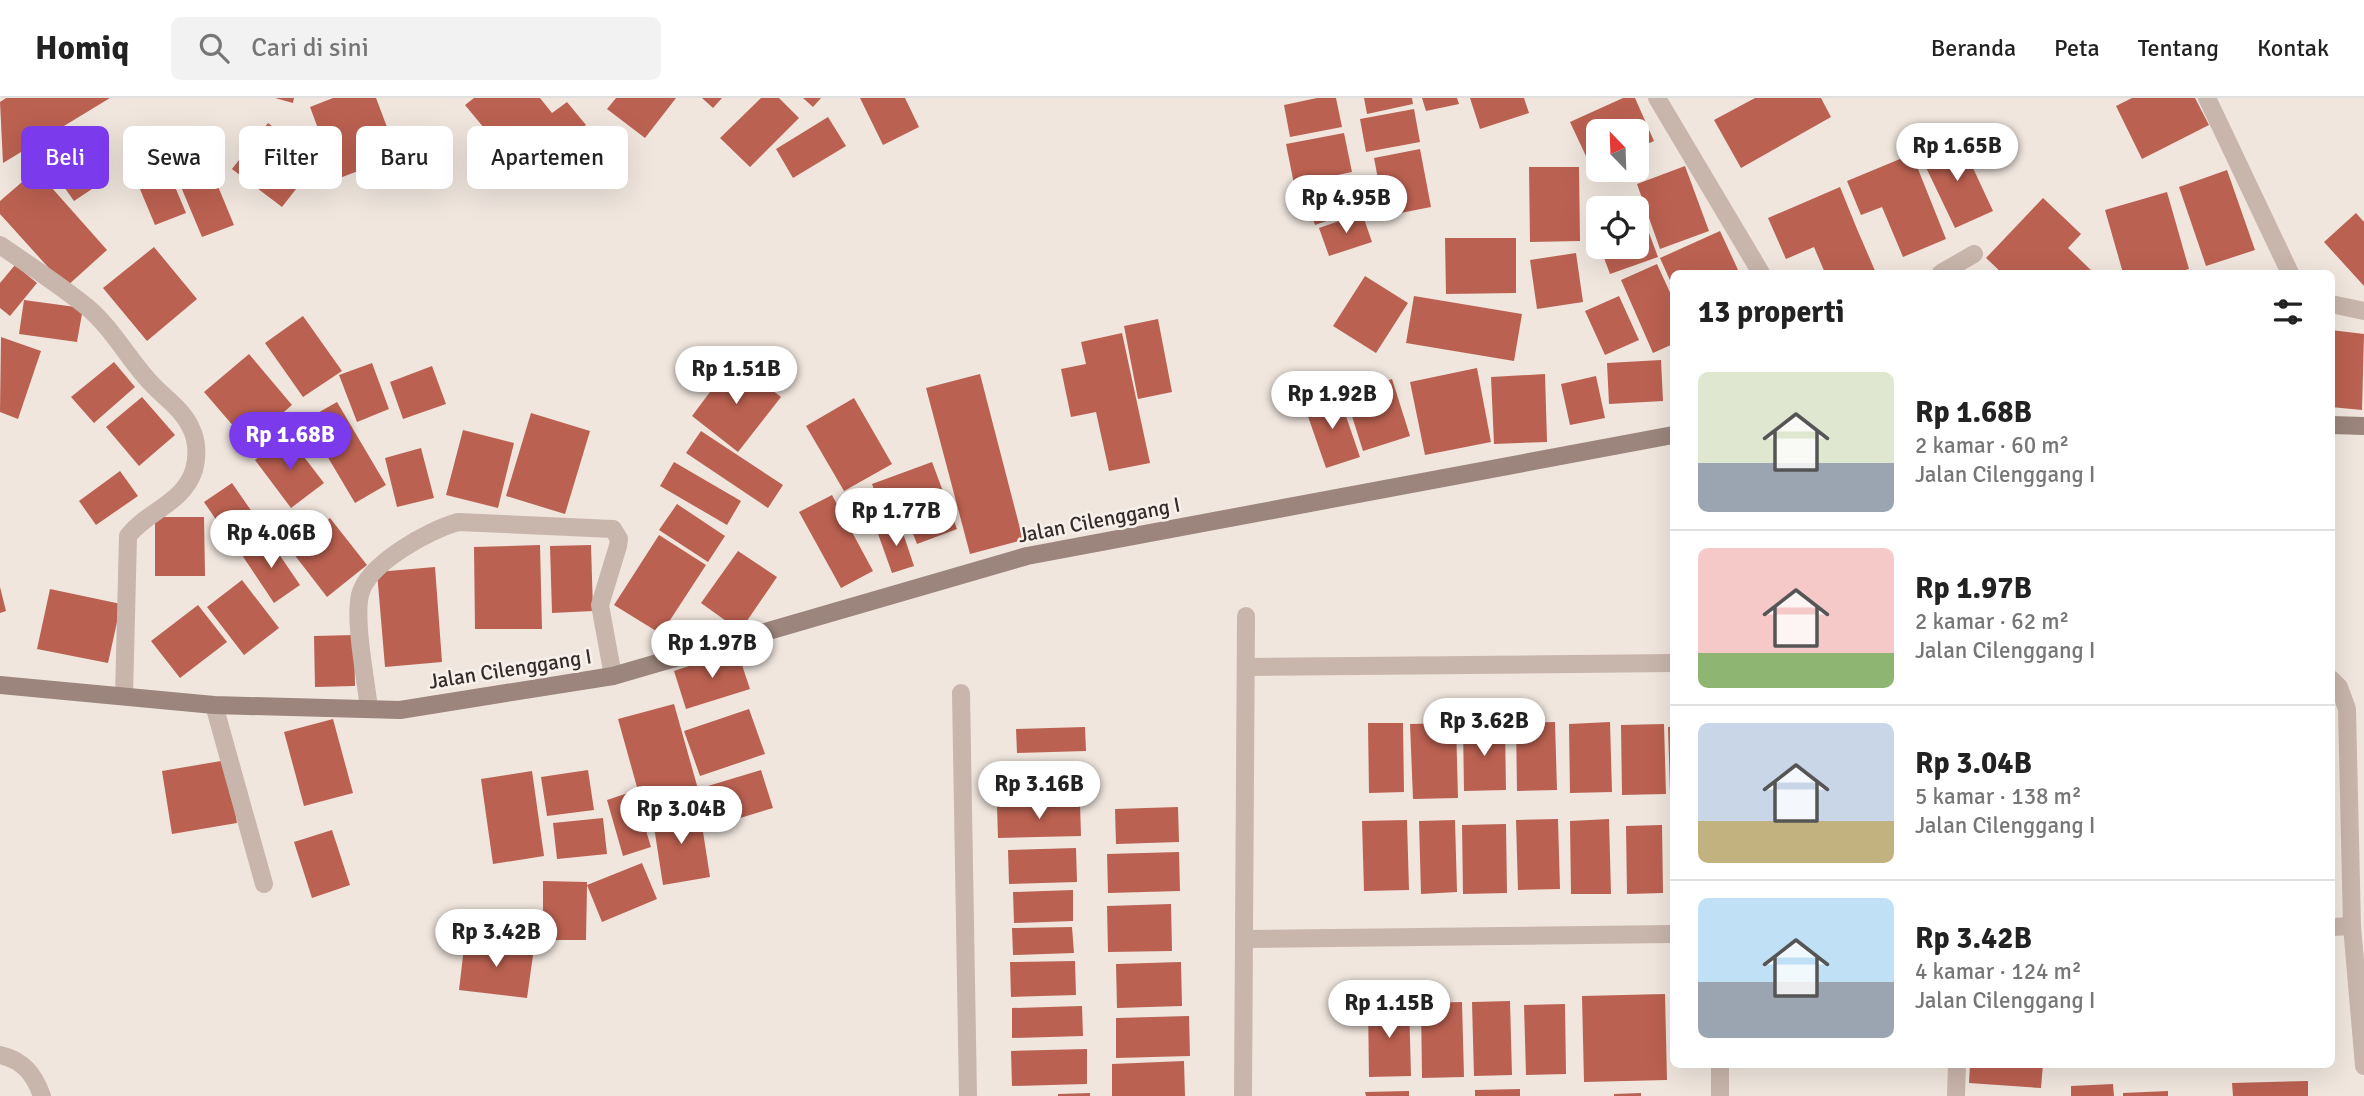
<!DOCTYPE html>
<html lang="id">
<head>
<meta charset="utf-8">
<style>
  :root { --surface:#fff; --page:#f2f2f2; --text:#222; --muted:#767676; --line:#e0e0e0; --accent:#7c3aed }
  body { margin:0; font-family:Signika,sans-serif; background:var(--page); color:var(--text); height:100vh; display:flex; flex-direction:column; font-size:26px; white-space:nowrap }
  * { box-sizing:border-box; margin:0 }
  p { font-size:23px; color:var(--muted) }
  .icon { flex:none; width:38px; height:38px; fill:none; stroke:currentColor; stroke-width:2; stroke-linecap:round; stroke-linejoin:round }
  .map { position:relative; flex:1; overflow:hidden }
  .drawer { position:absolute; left:1670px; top:172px; width:665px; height:798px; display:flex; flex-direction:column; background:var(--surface); border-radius:10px; box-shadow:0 7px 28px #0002 }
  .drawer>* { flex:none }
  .banner { position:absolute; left:21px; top:28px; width:665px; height:63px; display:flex; gap:14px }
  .needle { width:46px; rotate:337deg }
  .fabs { position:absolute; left:1586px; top:21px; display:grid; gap:14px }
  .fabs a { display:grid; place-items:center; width:63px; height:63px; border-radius:10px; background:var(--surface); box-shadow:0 7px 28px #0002; font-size:35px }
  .price { position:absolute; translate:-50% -60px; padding:0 16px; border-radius:24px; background:#fff; color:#222; font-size:23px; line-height:46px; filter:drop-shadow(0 2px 4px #0008) }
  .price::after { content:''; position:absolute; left:50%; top:42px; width:21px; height:16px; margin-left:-10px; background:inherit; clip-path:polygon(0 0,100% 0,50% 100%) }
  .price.current { background:var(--accent); color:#fff }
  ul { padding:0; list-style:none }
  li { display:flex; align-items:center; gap:21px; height:175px; padding:0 28px }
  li+li { border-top:2px solid var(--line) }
  li span { display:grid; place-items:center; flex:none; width:196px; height:140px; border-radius:10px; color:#555 }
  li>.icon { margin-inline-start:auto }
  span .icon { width:84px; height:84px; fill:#fffc; stroke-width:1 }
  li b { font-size:30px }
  h2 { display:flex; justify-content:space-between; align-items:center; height:84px; padding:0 28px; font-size:30px }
  .chip { padding:0 24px; border-radius:10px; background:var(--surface); box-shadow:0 7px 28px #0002; font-size:24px; line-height:63px }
  .chip.current { background:var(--accent); color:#fff }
  header { display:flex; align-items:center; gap:42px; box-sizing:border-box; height:98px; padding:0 35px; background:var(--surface); border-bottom:2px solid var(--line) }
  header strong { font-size:33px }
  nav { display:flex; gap:38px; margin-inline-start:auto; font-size:24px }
  .search { width:490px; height:63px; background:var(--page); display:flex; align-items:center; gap:18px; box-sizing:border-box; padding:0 24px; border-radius:10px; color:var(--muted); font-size:26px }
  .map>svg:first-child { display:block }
</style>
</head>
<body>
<header>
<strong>Homiq</strong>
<div class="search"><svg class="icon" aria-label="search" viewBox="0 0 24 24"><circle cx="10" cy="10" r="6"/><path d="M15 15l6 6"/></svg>Cari di sini</div>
<nav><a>Beranda</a><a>Peta</a><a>Tentang</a><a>Kontak</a></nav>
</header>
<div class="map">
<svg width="2364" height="998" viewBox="0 0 2364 998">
  <rect width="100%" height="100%" fill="#f0e6de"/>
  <path fill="#bb6151" d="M6,0H110L3,65L0,4Z
    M275,0H294L293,5Z
    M333,0H376L398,58L337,81L310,9Z
    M474,0H540L552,15L567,4L586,27L510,88L490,64L503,53L465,7Z
    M616,0H676L645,40L607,11Z
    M702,0H722L713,10Z
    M761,0H779L799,20L750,69L720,40Z
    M803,0H821L813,9Z
    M860,0H905L919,29L883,47Z
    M1317,0H1336L1342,29L1290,39L1284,7Z
    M1364,0H1412L1413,6L1367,16Z
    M1422,0H1457L1459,6L1426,13Z
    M1470,0H1524L1529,15L1480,31Z
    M1623,0H1635L1654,43L1636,51V33H1598V69L1592,71L1570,24Z
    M1755,0H1821L1831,19L1741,70L1714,22Z
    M2132,0H2195L2209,27L2142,61L2116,8Z
    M1414,11L1420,44L1366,54L1360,21Z
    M828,19L846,48L793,80L776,51Z
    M268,25L318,63L282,109L232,71Z
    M195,33L234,127L202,139L163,46Z
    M1344,35L1352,74L1294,86L1286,46Z
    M1959,40L1993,113L1955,130L1921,59Z
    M75,41L104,83L74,103L45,62Z
    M1420,51L1431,109L1385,118L1374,60Z
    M1912,56L1946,141L1903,159L1882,109L1861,117L1847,83Z
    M1685,68L1709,133L1660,151L1637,86Z
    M1529,69H1579L1580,143L1530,144Z
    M36,72L107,152L66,189L0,116V103Z
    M168,72L186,115L155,127L137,84Z
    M2227,72L2255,152L2206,168L2179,89Z
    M1355,79L1366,109L1315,127L1305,97Z
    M1840,89L1857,131L1876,175H1825L1814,149L1786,161L1768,120Z
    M2167,94L2189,171L2174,175H2123L2105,112Z
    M1636,100L1658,159L1610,176L1600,149H1636V110H1608Z
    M2043,100L2081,136L2068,150L2094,175H2002L1986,160Z
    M1598,114V143H1597L1588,117Z
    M1362,115L1372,144L1329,158L1319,130Z
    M2356,115L2364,124V188L2324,144Z
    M1720,133L1739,174L1673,175V189L1660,160Z
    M1445,140H1516V195L1446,196Z
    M154,149L197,201L147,243L103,190Z
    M1576,155L1583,204L1537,211L1530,162Z
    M1657,166L1673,201V246L1653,255L1621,182Z
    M15,167L37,185L10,218L0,210V185Z
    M1365,178L1408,205L1376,255L1333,228Z
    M1414,198L1522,216L1514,263L1406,245Z
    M1619,198L1639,242L1605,257L1585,213Z
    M24,202L83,210L77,244L19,236Z
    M303,218L342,273L303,299L265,245Z
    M1158,221L1172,294L1138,301L1124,228Z
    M2331,232L2364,236L2362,312L2331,309Z
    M1122,235L1150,365L1109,373L1096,314L1071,319L1061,271L1086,266L1081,244Z
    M1,239L41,253L18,321L0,314Z
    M249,256L292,307L248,345L204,294Z
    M734,262L781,299L738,354L692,318Z
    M1661,262L1663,303L1609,306L1607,265Z
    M114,264L135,289L94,325L71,299Z
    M372,265L389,311L357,324L339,277Z
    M432,268L446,306L403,321L390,284Z
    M1477,270L1491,344L1425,357L1410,284Z
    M980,276L1023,442L970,456L926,290Z
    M1545,276L1547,344L1494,346L1491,279Z
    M1596,278L1605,320L1570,327L1561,286Z
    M1392,281L1410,338L1363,353L1345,296Z
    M1338,295L1360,359L1326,370L1304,307Z
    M142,299L175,337L139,368L106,329Z
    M854,300L892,366L844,393L806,328Z
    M337,304L386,387L355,405L317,341L304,349L293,329Z
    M531,315L590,333L565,416L506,398Z
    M463,332L514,345L498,410L446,397Z
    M701,333L783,387L768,410L686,355Z
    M288,338L324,385L291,410L255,362Z
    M421,350L434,400L397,409L385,360Z
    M674,364L741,403L727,427L660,388Z
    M932,364L957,431L917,446L905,415L885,422L872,386Z
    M120,373L138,398L96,427L79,403Z
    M232,385L268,437L240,457L204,404Z
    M832,397L873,473L841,490L799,414Z
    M677,406L725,438L708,464L659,432Z
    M155,419H204L205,478H155Z
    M330,420L367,467L327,499L290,451Z
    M900,426L914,468L892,475L877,433Z
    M659,437L706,467L661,536L614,507Z
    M268,440L300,487L274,505L242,457Z
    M540,447L542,531H475L474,449Z
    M591,447L593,513L552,515L550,448Z
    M738,453L777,479L740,533L701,505Z
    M435,469L442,564L385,569L377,474Z
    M242,482L279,530L244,557L207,509Z
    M0,489L6,513L0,515Z
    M50,491L121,506L108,565L37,551Z
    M198,507L227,544L180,580L151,543Z
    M354,537L355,588L315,589L314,538Z
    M737,552L750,591L686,611L674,573Z
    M674,606L698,691L642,707L618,621Z
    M749,611L765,656L700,678L684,633Z
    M333,621L353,695L304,708L284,634Z
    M1555,624L1557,692L1517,693L1516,625Z
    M1610,624L1612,694L1570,695L1569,626Z
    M1368,625H1403L1404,694L1369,695Z
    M1456,625L1458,700L1413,701L1410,626Z
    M1664,626L1666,696L1622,697L1621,627Z
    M1463,627H1505L1506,692L1464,693Z
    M1085,629L1086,653L1017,655L1016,631Z
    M1668,629H1673V694H1670Z
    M227,662L237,725L172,736L162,673Z
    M1083,666L1084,691L1008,693L1007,668Z
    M588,672L594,712L547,718L541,679Z
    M761,672L773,710L710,729L698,691Z
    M532,673L544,758L493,766L481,681Z
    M634,693L651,749L623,758L607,702Z
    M1080,706L1081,738L998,740L997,708Z
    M699,708L710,779L663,787L652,716Z
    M1178,709L1179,744L1116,746L1115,711Z
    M603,720L607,756L557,761L553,725Z
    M1558,721L1560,791L1518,792L1516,722Z
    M1609,721L1611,796H1571L1570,723Z
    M1407,722L1409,792L1364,793L1362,723Z
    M1455,722L1457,794L1421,796L1419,723Z
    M1506,726L1507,795L1463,796L1462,727Z
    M1662,727L1663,795L1627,796L1626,728Z
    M332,732L350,787L312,800L294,744Z
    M1076,750L1077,784L1009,786L1008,752Z
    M1179,754L1180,793L1108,795L1107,756Z
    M642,765L657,801L602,824L587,787L586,842H543V783L587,784V787Z
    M1073,792V823L1014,825L1013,794Z
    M1171,806L1172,853L1108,854L1107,808Z
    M1072,829L1074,855L1013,857L1012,830Z
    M465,841L534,850L527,900L459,892Z
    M1075,863L1076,897L1011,899L1010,864Z
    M1181,864L1182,908L1117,910L1116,866Z
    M1665,896L1667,982L1584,984L1582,898Z
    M1510,903L1512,977L1474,978L1472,904Z
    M1409,904L1411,978L1369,979L1368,906Z
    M1462,904L1464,979L1422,980L1421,905Z
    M1565,906L1566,976L1526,977L1524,907Z
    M1082,908L1083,938L1012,940V910Z
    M1189,918L1190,958L1116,960V920Z
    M1087,951V986L1012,988L1011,953Z
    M1184,963L1185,998H1112V966Z
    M1970,966H2043L2041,990L1969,985Z
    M2308,983V998H2233L2232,985Z
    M2113,986L2114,998H2071V988Z
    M1520,991V998H1475V992Z
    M1409,993V998H1366L1365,994Z
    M2168,993V998H2123V995Z
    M1090,995V998H1058V996Z
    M1641,995V998H1614V996Z"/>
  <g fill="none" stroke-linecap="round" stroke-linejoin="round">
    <path stroke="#c8b5ab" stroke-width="18" d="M1657,0L1761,175
      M2207,0L2290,175
      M0,147C29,167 60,187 87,209C111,229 128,260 149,283C163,299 182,310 191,330C197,342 198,358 194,372C183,406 148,412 128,438L124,598
      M1941,175L1974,156
      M2331,206L2364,213
      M1246,569L1673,565
      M2331,581L2339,589L2347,611L2352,828L2364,968
      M961,595L968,998
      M214,607L264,786
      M369,611C366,582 354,524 360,497C367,466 429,432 458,424L613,431L619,441L618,448L600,507L613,578
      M2331,829L2352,828
      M1245,841L1673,836
      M0,957C23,962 34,976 42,998
      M1720,966V998
      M1243,998L1246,518
      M1956,998L1957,966"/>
    <path stroke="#9b857c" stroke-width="18" d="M2331,327L2364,328
      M0,587L214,607L400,612L613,578L1027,458L1673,337"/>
  </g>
  <g text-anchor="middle" stroke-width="5" stroke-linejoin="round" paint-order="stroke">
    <g font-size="21" fill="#362c2a" stroke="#f8f0ea">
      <text transform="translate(1099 422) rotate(-11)" y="7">Jalan Cilenggang I</text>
      <text transform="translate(510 571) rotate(-9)" y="7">Jalan Cilenggang I</text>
    </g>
  </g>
</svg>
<div class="fabs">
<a><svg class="needle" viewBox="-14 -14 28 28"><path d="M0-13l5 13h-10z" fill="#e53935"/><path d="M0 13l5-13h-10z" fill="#767676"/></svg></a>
<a><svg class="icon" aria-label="locate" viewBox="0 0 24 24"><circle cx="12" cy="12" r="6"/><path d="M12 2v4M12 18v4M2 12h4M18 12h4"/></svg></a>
</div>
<b class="price" style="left:1957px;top:85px">Rp 1.65B</b>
<b class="price" style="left:1346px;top:137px">Rp 4.95B</b>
<b class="price" style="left:736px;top:308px">Rp 1.51B</b>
<b class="price" style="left:1332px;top:333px">Rp 1.92B</b>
<b class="price current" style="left:290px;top:374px">Rp 1.68B</b>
<b class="price" style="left:896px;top:450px">Rp 1.77B</b>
<b class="price" style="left:271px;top:472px">Rp 4.06B</b>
<b class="price" style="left:712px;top:582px">Rp 1.97B</b>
<b class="price" style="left:1484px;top:660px">Rp 3.62B</b>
<b class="price" style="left:1039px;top:723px">Rp 3.16B</b>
<b class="price" style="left:681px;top:748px">Rp 3.04B</b>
<b class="price" style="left:496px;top:871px">Rp 3.42B</b>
<b class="price" style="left:1389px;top:942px">Rp 1.15B</b>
<div class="banner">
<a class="chip current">Beli</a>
<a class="chip">Sewa</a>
<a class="chip">Filter</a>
<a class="chip">Baru</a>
<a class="chip">Apartemen</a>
</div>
<section class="drawer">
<h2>13 properti<svg class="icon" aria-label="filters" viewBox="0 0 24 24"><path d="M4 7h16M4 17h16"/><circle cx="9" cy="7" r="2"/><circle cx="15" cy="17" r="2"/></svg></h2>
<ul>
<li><span style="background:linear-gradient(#dfe7d0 65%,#9aa5b1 0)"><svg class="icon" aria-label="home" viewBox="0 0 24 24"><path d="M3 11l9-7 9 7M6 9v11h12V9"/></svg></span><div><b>Rp 1.68B</b><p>2 kamar · 60 m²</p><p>Jalan Cilenggang I</p></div></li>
<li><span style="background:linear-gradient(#f6c9c9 75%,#8fb573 0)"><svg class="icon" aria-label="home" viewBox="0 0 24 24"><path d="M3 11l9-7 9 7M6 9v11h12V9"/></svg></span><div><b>Rp 1.97B</b><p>2 kamar · 62 m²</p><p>Jalan Cilenggang I</p></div></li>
<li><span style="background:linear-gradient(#c9d6e8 70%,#c2b280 0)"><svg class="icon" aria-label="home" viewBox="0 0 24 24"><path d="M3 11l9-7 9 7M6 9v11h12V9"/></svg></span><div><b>Rp 3.04B</b><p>5 kamar · 138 m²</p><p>Jalan Cilenggang I</p></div></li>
<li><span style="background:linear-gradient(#bfe0f5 60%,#9aa5b1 0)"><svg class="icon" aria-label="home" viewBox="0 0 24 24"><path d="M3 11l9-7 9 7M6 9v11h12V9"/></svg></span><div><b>Rp 3.42B</b><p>4 kamar · 124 m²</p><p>Jalan Cilenggang I</p></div></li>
</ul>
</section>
</div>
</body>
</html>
